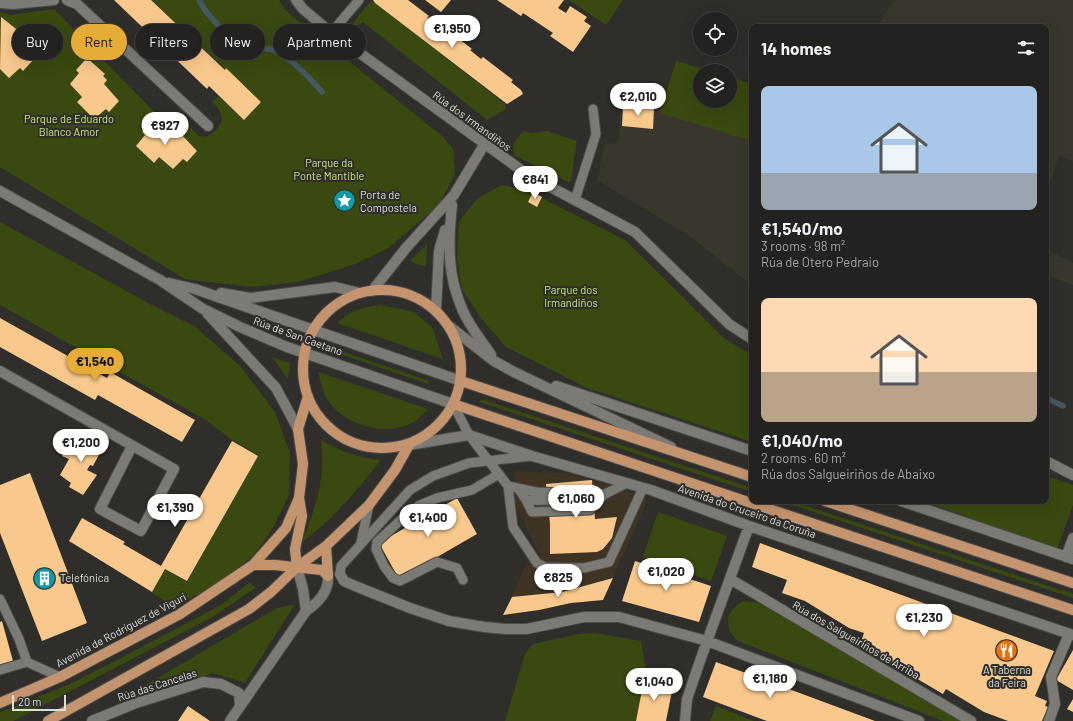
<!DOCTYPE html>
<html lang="en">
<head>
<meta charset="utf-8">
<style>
  :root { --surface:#232220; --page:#2f2f2d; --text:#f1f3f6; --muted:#a3a4a5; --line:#403f3e; --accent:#e6ac36 }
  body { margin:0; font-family:Barlow,sans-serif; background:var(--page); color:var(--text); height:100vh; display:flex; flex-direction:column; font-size:15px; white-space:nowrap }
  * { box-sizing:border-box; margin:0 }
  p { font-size:13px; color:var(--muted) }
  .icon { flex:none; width:22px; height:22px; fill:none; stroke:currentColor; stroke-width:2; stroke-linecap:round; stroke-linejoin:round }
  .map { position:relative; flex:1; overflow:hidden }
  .side { position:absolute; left:749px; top:24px; width:300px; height:480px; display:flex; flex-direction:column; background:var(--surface); border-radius:8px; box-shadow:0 4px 16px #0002,0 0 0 1px var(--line) }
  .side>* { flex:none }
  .guide { position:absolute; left:12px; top:24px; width:380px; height:36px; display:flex; gap:8px }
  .buttons { position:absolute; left:693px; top:12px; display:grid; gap:8px }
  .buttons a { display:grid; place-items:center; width:44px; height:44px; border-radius:50%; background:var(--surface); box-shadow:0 4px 16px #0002,0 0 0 1px var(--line); font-size:20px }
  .scale { position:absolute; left:12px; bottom:10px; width:54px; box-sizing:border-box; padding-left:4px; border:2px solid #ddddda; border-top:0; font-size:11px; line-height:14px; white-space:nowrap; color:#ddddda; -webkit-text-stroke:3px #2f2e2b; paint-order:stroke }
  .price { position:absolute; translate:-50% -34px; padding:0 9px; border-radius:14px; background:#fff; color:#222; font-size:13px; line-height:26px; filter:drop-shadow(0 1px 2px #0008) }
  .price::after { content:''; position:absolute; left:50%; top:24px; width:12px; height:9px; margin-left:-6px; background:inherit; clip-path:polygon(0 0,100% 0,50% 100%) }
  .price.selected { background:var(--accent); color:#111 }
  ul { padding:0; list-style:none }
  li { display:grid; align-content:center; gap:8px; height:212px; padding:0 12px }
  li span { display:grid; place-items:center; height:124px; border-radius:8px; color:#555 }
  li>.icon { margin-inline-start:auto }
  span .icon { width:72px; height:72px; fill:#fffc; stroke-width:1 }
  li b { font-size:17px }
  h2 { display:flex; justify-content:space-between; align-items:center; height:48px; padding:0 12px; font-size:17px }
  .tag { padding:0 14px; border-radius:18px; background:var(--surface); box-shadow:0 4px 16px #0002,0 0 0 1px var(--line); font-size:14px; line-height:36px }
  .tag.selected { background:var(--accent); color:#111 }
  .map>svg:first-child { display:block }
</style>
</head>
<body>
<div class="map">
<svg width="1073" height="721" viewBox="0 0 1073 721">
  <rect width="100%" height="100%" fill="#2f2e2b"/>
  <path fill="#3f3424" d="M516,471L571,474L627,491L648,500L603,600L571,603L539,610L503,615L527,562L541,556L512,498Z"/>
  <path fill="#39372d" d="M894,0H1073V162L1059,155L1046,196V27H877Z
    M676,61L710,71H700V101H730V77L752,84V285L688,235L597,180L605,144L618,143L622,101L640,99L663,103Z
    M1046,249L1073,263V285L1046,275Z"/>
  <path fill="#3a4910" d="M151,0H279L285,10L442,136L453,148L455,174L439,205L387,249L355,264L298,282L251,287L185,279L0,167V12L11,15L54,9L160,118L136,146L153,163L159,157L173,169L183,159L187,162L197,151L181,134L179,136L174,132L171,135L168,132L180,117L199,136L206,137C223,127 228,117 212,102L219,96L244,119L261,102Z
    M569,0H623L606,25Z
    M373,1L505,104V110L487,120L363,22L356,28L352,24L369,3Z
    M676,61L710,71H700V101H730V77L752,84V141L660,113Z
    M524,131L531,133L547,131L577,141L571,181L568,182L514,155C512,144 515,139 524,131Z
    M502,185L525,190L625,240L725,339L752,355V442L587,388L506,347L480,317L462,289L457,258L459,221L478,198Z
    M0,222L150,304L194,326L240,366L275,412L290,453L289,495L271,531L253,556L231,573L207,590L173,606L151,592L165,569L187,582L258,455L231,439L204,419L0,305Z
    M427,244L426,267L410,261Z
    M381,305L414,312L432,327L443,359L337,323C349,311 364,307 381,305Z
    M335,349L429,381L428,384L334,352Z
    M272,357L290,363L288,379Z
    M318,372L428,409C424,413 419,419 414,422C384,438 339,425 324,393C322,387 320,379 318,372Z
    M481,399L752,488V492L480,402Z
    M321,440C340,451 359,458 381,460C358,489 333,520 302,542C316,505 326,480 321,440Z
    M1046,476L1073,485V505L1057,549L923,501H1046Z
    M780,501H791L1073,594V598Z
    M658,512L727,536L711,581L643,557Z
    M250,582L255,588L211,618L13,721H0V712L68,685L117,660L221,605Z
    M744,601L759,603L963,721H943L738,641C722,628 726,609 744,601Z
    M295,604L245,683L213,673L119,705L117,702L277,608Z
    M594,633L641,641L648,683L641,721H505L525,654L533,644L579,634Z
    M716,706L754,721H710Z"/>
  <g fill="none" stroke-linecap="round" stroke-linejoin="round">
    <path stroke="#445963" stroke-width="5.5" d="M199,0C204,12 234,44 246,48C254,50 265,47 273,50C289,56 311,79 322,92
      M1046,398L1063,406"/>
  </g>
  <path fill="#f8c88c" d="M114,0H151L225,70L226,68L261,102L244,120L209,86L207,89Z
    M373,0H408L429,16L427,18L439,26L440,24L472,49L470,50L481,59L483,57L513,80L511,82L521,90L523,94L507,104L375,3Z
    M425,0H451L441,12Z
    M497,0H564L558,8L566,13L570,6L587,17L584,21L591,26L573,52L550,36L553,33L523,13L521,16Z
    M1,17L20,32L17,35L22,39L18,42L34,59L23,71L20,68L9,78L0,69Z
    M87,58L105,74L103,76L107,80L104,84L119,101L109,112L106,109L94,119L77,102L82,97L70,84L79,73L76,70Z
    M623,106L654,108L653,129L622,126Z
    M153,120L171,135L174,132L179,136L181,134L197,151L187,162L183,159L173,169L159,157L154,163L136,146L145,135L142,132Z
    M533,192L542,197L537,207L528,202Z
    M0,318L107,378L110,372L195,420L182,442L98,395L95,400L0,347Z
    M73,435L86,441L88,437L104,445L93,466L90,465L87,470L97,475L83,495L69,487L71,483L60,475L69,459L62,456Z
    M232,441L258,456L187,581L165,569L152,592L69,541L82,518L125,542L123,544L161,566Z
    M30,473L87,623L42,641L0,533V485Z
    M592,480L595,519L617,517L612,538L603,549L597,552L550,554V524L546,484Z
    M457,498L477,534L399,579L379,543Z
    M760,543L1054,651L1035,696L1047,701L1045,706L1048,707L1042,721H1008L984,712L946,689L943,694L873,653L876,647L862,639L864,633L849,628L805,601L782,593L787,580L752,567Z
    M635,561L711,586L699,622L622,601Z
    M613,578L603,600L571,603L539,610L503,615L512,597L562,592Z
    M2,621L13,661L0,665V622Z
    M1073,650V690L1056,680Z
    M716,662L875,721H767L703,697Z
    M644,680L673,686L666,721H636Z
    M1073,699V712L1067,709Z
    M188,706L210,721H178Z"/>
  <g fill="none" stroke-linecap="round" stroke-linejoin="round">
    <defs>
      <path id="service" d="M331,33L359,0
        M575,200L596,134L593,109
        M453,404L469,435L508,486L536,492L605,494
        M508,486L513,527L537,563L545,567L584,568L609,562L643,488
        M518,488L526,500L597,501L605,494L627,483
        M526,500L532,512L590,510L597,501
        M361,542L369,505
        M340,574L341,566L410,490L433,476L469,463L531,456
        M463,580L457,568L437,562L400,581L393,578L384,566L376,549L377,542L405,516L420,505L437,498L472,490L499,474
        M0,599L19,639L27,662
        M0,670L27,662L60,677"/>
      <path id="minor" d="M67,0L77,4L208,126
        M296,0L303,9L328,30L528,175L635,232L729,324L752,339
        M0,3L13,4L54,0
        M452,205C448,242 447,276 463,311C470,327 482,341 491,355
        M372,291L406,248L454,195L484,145
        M436,311L439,251L445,230
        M449,326L494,361L514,372L671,447
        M0,371L174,469L141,531L100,509L132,446
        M556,386L752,451
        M409,445L469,435L532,456L651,490L749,526L1073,635
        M1046,461L1073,475
        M901,501L1073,559
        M1066,557L1073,538
        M297,567L303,589L306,611
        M340,574L344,581L355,586L410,608L449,621L484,627L506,629H527L584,617H619L707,641L919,721
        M730,579L971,721
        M92,721L136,703L203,682L221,684L239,693L240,706
        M230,721L306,611C318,603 329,591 328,576
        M685,721L687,699L701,658L749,526
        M1049,721L1055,704L1051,677L1069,634"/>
      <path id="tertiary" d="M0,191L160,280L203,309L240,327L287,347L453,404
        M169,283L195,289L461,381
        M221,293L250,298L335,287L360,293
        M207,313L276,388L298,429"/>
      <path id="primary" d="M303 369a79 79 0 1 1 158 0a79 79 0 1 1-158 0Z
        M461,381L752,477
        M453,404L1073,610
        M825,501L1073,583
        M326,546L328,576
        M253,565H275L322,570L328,576
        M297,567L295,549L302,516L299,498
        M0,703L60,677L180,614L253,565L286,528L299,498L303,464L298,429L308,396
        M48,721L249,609L271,592L297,567L326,546L369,505L395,470L409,445"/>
    </defs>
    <use href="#service" stroke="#4a4a47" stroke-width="11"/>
    <use href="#minor" stroke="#4a4a47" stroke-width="12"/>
    <use href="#tertiary" stroke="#4a4a47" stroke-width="12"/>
    <use href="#primary" stroke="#4a4a47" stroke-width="12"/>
    <use href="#service" stroke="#7b7a75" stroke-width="9"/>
    <use href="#minor" stroke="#7b7a75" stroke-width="10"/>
    <use href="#tertiary" stroke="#7b7a75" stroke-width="10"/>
    <use href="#primary" stroke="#c4946e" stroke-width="10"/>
  </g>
  <defs>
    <symbol id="sight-disc" viewBox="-11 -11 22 22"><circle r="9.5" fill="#0f9aa8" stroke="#2f2e2b"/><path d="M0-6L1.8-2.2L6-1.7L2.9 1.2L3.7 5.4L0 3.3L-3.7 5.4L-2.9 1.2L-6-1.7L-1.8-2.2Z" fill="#fff"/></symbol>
    <symbol id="building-disc" viewBox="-11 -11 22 22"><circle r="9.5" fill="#0f9aa8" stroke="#2f2e2b"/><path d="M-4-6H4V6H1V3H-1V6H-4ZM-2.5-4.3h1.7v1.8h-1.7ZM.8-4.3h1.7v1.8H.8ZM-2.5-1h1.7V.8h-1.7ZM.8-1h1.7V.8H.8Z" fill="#fff"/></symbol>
    <symbol id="restaurant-disc" viewBox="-11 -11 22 22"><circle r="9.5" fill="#e8710a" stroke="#2f2e2b"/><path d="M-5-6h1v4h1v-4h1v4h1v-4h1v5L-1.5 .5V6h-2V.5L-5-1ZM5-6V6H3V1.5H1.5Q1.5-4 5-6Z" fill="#fff"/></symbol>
  </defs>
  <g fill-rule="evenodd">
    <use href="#sight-disc" x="332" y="188" width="25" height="25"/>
    <use href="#building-disc" x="32" y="566" width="25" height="25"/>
    <use href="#restaurant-disc" x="994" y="638" width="25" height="25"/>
  </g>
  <g text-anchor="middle" stroke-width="4" stroke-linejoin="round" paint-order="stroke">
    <g font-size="11" fill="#c5e875" stroke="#2f2e2b">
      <text x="69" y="123">Parque de Eduardo<tspan x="69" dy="13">Blanco Amor</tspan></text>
      <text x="329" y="167">Parque da<tspan x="329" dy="13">Ponte Mantible</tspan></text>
      <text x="571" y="294">Parque dos<tspan x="571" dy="13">Irmandiños</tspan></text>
    </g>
    <g font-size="11" fill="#ddddda" stroke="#2f2e2b">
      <text transform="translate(472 121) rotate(36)" y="4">Rúa dos Irmandiños</text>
      <text transform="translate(298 336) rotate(20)" y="4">Rúa de San Caetano</text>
      <text transform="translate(747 511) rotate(19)" y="4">Avenida do Cruceiro da Coruña</text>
      <text transform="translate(121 630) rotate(-28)" y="4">Avenida de Rodríguez de Viguri</text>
      <text transform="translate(856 640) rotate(30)" y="4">Rúa dos Salgueiriños de Arriba</text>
      <text transform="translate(157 685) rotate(-18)" y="4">Rúa das Cancelas</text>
    </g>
    <g font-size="11" fill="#ddddda" stroke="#2f2e2b" text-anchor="start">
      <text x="360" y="199">Porta de<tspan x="360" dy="13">Compostela</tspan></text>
      <text x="60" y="582">Telefónica</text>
      <text x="1007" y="674" text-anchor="middle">A Taberna<tspan x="1007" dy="13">da Feira</tspan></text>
    </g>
  </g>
</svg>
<div class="buttons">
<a><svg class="icon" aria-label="locate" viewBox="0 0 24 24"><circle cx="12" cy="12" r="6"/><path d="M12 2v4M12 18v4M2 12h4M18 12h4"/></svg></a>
<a><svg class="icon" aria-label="layers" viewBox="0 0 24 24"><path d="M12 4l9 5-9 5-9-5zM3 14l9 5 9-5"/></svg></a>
</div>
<div class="scale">20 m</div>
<b class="price" style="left:452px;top:49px">€1,950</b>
<b class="price" style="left:638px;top:117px">€2,010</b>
<b class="price" style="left:165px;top:146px">€927</b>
<b class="price" style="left:535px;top:200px">€841</b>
<b class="price selected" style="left:95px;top:382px">€1,540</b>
<b class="price" style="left:81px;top:463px">€1,200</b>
<b class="price" style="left:576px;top:519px">€1,060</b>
<b class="price" style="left:175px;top:528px">€1,390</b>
<b class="price" style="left:428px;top:538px">€1,400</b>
<b class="price" style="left:666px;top:592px">€1,020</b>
<b class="price" style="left:558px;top:598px">€825</b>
<b class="price" style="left:924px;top:638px">€1,230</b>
<b class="price" style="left:770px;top:699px">€1,180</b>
<b class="price" style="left:654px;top:702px">€1,040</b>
<div class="guide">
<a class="tag">Buy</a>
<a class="tag selected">Rent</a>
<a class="tag">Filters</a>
<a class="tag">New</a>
<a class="tag">Apartment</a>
</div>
<section class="side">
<h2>14 homes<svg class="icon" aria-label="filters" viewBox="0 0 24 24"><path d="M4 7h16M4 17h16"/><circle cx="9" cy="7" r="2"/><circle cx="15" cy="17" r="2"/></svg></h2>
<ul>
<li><span style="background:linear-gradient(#a9c7e8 70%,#9aa5b1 0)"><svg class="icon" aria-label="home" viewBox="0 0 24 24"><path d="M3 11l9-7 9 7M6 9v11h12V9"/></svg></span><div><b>€1,540/mo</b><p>3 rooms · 98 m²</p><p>Rúa de Otero Pedraio</p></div></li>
<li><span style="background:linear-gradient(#ffd9b3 60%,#b9a48a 0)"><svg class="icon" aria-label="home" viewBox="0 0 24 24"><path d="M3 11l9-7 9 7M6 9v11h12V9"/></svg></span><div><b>€1,040/mo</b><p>2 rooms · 60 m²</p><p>Rúa dos Salgueiriños de Abaixo</p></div></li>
</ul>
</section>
</div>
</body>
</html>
